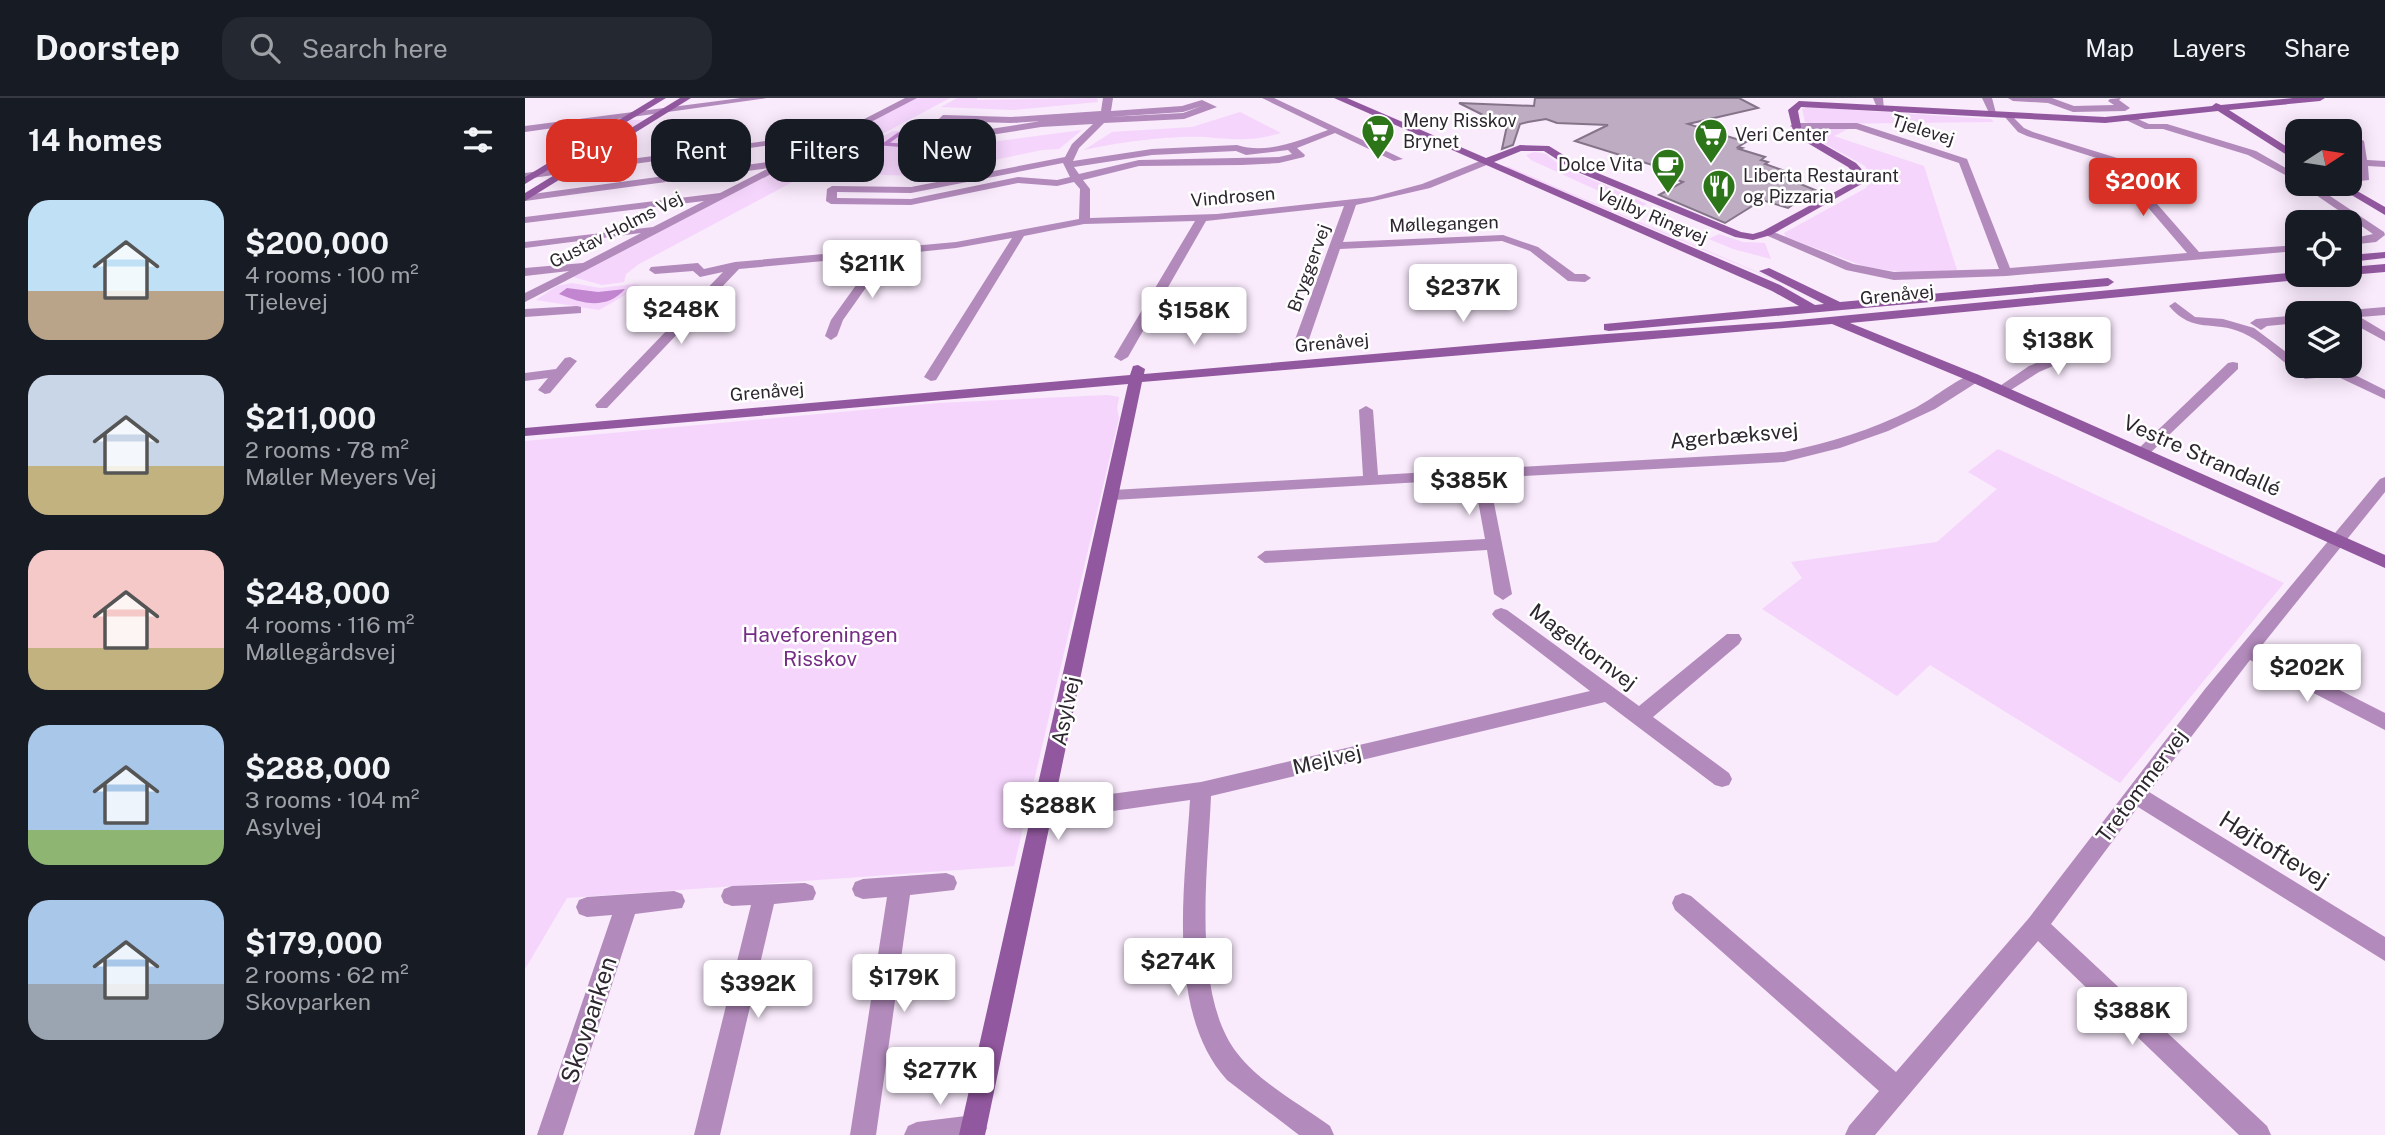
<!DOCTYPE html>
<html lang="en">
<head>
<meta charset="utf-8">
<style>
  :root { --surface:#171b24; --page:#242831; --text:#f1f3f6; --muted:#9ea1a6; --line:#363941; --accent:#d93025 }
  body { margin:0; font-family:"Public Sans",sans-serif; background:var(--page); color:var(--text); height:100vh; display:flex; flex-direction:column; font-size:26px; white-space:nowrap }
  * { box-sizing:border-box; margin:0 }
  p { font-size:23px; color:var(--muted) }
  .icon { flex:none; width:38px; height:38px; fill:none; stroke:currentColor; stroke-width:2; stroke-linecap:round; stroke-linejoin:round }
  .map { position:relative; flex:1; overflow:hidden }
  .side { display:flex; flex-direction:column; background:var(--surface); width:525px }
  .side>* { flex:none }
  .banner { position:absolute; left:21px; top:21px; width:665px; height:63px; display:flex; gap:14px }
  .needle { width:46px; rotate:78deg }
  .fabs { position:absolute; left:1760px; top:21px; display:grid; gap:14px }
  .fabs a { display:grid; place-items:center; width:77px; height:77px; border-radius:14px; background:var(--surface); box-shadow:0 4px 18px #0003; font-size:35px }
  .price { position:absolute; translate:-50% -60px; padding:0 16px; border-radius:7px; background:#fff; color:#222; font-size:23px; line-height:46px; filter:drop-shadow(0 2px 4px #0008) }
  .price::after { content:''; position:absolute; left:50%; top:42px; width:21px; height:16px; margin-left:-10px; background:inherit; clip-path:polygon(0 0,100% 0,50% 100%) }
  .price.current { background:var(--accent); color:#fff }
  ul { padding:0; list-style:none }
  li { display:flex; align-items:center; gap:21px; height:175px; padding:0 28px }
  li span { display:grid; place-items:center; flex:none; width:196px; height:140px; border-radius:21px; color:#555 }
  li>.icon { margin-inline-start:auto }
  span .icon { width:84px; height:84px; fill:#fffc; stroke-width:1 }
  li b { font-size:30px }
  h2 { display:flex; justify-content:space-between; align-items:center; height:84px; padding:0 28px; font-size:30px }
  .pill { padding:0 24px; border-radius:21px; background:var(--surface); box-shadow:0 4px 18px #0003; font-size:24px; line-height:63px }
  .pill.current { background:var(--accent); color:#fff }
  header { display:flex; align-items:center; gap:42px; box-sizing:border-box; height:98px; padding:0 35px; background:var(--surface); border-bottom:2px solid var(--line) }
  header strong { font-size:33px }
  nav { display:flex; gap:38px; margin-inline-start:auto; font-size:24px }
  .search { width:490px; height:63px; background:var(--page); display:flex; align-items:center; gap:18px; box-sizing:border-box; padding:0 24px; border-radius:21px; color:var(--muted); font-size:26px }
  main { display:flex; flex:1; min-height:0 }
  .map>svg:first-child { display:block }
</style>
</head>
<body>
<header>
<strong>Doorstep</strong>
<div class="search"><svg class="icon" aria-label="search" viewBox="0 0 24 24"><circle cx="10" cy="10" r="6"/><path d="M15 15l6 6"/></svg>Search here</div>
<nav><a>Map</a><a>Layers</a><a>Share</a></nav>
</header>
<main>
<section class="side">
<h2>14 homes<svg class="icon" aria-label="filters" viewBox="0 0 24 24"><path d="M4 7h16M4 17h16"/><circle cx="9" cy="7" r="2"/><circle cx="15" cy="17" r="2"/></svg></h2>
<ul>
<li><span style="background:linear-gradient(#bfe0f5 65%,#b9a48a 0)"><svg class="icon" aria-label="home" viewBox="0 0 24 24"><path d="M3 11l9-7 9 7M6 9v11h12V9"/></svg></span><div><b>$200,000</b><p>4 rooms · 100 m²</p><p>Tjelevej</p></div></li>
<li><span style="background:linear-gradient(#c9d6e8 65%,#c2b280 0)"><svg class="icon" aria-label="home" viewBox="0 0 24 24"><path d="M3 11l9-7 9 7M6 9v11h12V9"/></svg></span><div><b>$211,000</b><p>2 rooms · 78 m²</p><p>Møller Meyers Vej</p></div></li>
<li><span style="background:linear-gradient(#f6c9c9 70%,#c2b280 0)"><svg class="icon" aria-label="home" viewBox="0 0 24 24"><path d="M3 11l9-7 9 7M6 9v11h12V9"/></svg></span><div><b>$248,000</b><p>4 rooms · 116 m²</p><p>Møllegårdsvej</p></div></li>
<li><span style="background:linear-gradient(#a9c7e8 75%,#8fb573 0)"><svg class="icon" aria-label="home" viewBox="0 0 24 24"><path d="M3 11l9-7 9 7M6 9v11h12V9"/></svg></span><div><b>$288,000</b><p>3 rooms · 104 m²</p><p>Asylvej</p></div></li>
<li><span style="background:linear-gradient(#a9c7e8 60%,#9aa5b1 0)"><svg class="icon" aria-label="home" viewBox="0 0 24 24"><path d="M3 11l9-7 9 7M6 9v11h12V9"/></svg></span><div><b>$179,000</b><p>2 rooms · 62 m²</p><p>Skovparken</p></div></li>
</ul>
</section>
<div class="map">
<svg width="1860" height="1037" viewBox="0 0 1860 1037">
  <rect width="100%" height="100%" fill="#f9eafc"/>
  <path fill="#f5d5fc" d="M391,0H425L114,166L101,176L99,184L77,187L48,179Z
    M432,0H452V2L572,0L573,4L489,12L416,9Z
    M1282,9L1466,21L1469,24L1288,26L1280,24L1277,11Z
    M715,14L756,35C729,43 709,42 682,39C648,37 593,44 559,52L587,34L667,29Z
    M106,22H119L54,63H42Z
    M1287,31H1323L1309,38L1399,68L1432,172L1383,175L1341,169L1261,139L1259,135L1341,90L1347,81L1340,68L1284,37L1281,33Z
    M557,32L534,51L517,52L394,78L290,75L368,33L384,34L377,42L458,45Z
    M1009,54L1021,56L1036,68L1122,106L1111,110L1006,62L1001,57Z
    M982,68C1079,110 1176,149 1272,191L980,69Z
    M1194,136L1218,144L1240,145L1246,161L1208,151L1184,141Z
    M47,185L75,190L109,186L116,188L74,212L11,202L32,188Z
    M582,297L594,299L592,310L594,320L489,768L42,800L0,871V343L414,305Z
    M1473,351L1759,485L1595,685L1405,567L1372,598L1237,511L1277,480L1266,464L1412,444L1472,391L1443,374Z"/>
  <path fill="#c286d0" d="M42,190L73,194L100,191C82,212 57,206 34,196Z"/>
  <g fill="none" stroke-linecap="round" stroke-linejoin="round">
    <path stroke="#c286d0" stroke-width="3.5" d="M374,36L360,46L458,54"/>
  </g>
  <path fill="#beacc2" stroke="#857489" stroke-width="2" d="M1010,0H1214L1233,10L1163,26L1221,44L1213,49L1217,50L1214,51L1240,59L1236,62L1243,64L1240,66L1266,75L1258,79L1290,92L1263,110L1237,102L1200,125L1134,97L1158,84L1131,74L1134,69L1050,43L1083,27L1032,25L1021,21L1003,24L995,26L988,47L977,51L983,23L968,22L934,5L1009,8Z"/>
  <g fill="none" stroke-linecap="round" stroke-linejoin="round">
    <path fill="#b28abb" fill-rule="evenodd" d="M216,0H242L0,34V28Z
      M380,0H392L0,204V195L44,173L0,178V170L58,165L116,135L0,150V144L128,129L179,103L0,125V119L195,95L244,70L0,103V97L250,63L254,65L304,39L0,81V75L316,33Z
      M578,0H588L586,13L657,8L677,2L692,9L659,21L579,25L554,50L548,63L627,51L712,47C742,57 775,42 803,32L737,0H749L878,61L869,63L810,35L772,50L780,57L779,59L754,65L717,67L614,68L558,82L565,91V120L692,116L848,99L897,86L960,61L964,62V66L905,90L831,107L818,144L978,137L1013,149L1050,176H1060L1066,180L1060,184L1043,183L1005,153L977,143L815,151L782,247L775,251L768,247L819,108L681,123L603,259L596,263L589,259L670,123L559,126L499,138L411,282L406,283L399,279L487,140L431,150L364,157L318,222L312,238L306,242L300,238L306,222L352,158L214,171L82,310H72L70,307L198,174L175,179L168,173L130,176L124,172L126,169L173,165L179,171L210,164L431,144L554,121L555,91L549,84L532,88L493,85L386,107L306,106L301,103L302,91L307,88L386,89L540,59L547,46L568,26L516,29L459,38L407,35L402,32L418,17L486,19L576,13ZM677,8L658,15L583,19L658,14ZM574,19L516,23L459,32L414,30L421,23L486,25ZM763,52L767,56L754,59L614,62L554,76L549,69L627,57L711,53L721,57ZM538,65L545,79L532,82L493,79L386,101L312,100V94L386,95Z
      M1348,0H1358L1359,12H1353Z
      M1457,0H1467L1472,19H1466Z
      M1483,0H1527L1549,8L1589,7L1583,3L1585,1L1596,0L1594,2L1605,10L1600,13L1548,14L1523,5L1488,3Z
      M1484,15L1499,30L1508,34L1592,60L1674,154L1773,147V153L1481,178L1369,182L1321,172L1236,135L1246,133L1328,166L1369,174L1474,171L1434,65L1331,31H1270L1265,28L1270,25H1332L1442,61L1485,170L1662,155L1584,64L1502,38L1493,34L1479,18Z
      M1604,17L1624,26H1642L1731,53L1773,77V84L1723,57L1638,31H1620L1601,22L1599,20Z
      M1834,40L1839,43L1842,62L1860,63V69L1843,68L1844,82L1825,84V78L1834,77L1829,43Z
      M1775,86H1787L1859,134L1860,137L1851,144L1825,147V141L1848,136Z
      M1650,204L1670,219L1698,221L1729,230L1773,263V268H1780L1788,274L1818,271L1860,292V301L1811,278L1780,281C1761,267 1740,245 1718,235C1687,221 1669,237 1644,208Z
      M52,208L56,209V215L0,219V211Z
      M1860,209V217L1835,219L1860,234V243L1825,224V215H1819L1825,212Z
      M1773,217V225L1742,228L1736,232L1725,225L1731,221Z
      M1577,238L1582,239V245L1514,274L1481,295L1476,296L1469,292L1504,268Z
      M45,259L52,263L25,295L20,296L13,292L23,280L0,283V275L31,271L40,260Z
      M1708,264L1713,265V271L1622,358H1612L1610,355L1612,352L1703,265Z
      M1449,276L1454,277V283L1410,311L1363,333L1315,350L1259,364L964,380L987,496L978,502L969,496L962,452L740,465L732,459L740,453L960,441L949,381L588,402L580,397L588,392L838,378L834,312L841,308L848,312L853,377L1259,354C1304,345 1347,332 1388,311C1407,302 1430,281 1449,276Z
      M1860,379V394L1734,551L1860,615V632L1725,562L1624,694L1860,839V863L1613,709L1526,826L1742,1028L1746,1037H1714L1513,843L1350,1037H1320L1324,1028L1354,993L1150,812L1147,805L1150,798L1158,795L1166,798L1371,974L1504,820L1680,591L1855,381Z
      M976,510L982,512L1114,608L1202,536H1214L1217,541L1214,546L1128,619L1204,675L1207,681L1204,687L1197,689L1190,687L1080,604L686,698C683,770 666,896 712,955C735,985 775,1006 805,1028L809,1037H774L702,982C640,914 660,786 665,702L518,723L511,720L508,714L511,708L518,705L676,684L1065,593L970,520L967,516L970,512Z
      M421,775L429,778L432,785L429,792L385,797L351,1037H325L362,799L338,801L330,798L327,791L330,784L338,781Z
      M280,785L288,788L291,795L288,802L249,806L195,1037H169L226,807L207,808L199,805L196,798L199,791L207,788Z
      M149,793L157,796L160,803L157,810L110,816L38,1037H12L87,817L62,819L54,816L51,809L54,802L62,799Z
      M449,1017L458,1021L462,1030L459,1037H379L383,1028L392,1024Z"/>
    <path fill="#92589f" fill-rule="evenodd" d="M130,0H141L0,86V79Z
      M155,0H166L0,103V95Z
      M809,0H822L961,60L995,47L1024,48L1058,69L1216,134L1228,136L1238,133L1330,83V76L1323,69L1269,37L1263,12L1274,3L1580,19L1687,8L1691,5L1696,7L1768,0H1800L1795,3L1704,12L1773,56V64L1693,13L1580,25L1276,9L1273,13L1277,34L1331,65L1340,75V84L1246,137L1228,142L1210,139L1050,73L1019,53H996L969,64L1255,187L1290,207L1299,206L1234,173L1244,170L1315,204L1583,180L1589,184L1583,188L1084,233L1079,232V226L1274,208L1247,193Z
      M1808,86H1820L1860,109V117Z
      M1860,154V160L1825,164V157Z
      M1860,166V174L1825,177V169Z
      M1773,174V177H1790L1784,181L1325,225L1454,277L1860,457V470L1444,283L1307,226L617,284L460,1037H434L603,286L0,338V330L605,277L608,268L613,267L620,271L619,276L1068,237L1252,224Z"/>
  </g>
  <defs>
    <symbol id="supermarket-pin" viewBox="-11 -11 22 30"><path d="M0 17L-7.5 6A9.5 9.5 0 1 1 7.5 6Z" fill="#2c7519" stroke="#fff"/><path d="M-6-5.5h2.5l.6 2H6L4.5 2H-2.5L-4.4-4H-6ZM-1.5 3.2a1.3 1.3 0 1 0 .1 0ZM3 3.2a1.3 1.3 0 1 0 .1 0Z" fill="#fff"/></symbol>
    <symbol id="cafe-pin" viewBox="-11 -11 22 30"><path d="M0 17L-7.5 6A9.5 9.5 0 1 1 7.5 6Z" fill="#2c7519" stroke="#fff"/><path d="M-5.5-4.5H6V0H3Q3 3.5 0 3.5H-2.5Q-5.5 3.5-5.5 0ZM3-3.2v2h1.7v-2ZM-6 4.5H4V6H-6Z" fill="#fff"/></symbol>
    <symbol id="restaurant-pin" viewBox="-11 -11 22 30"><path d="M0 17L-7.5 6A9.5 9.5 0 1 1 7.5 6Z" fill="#2c7519" stroke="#fff"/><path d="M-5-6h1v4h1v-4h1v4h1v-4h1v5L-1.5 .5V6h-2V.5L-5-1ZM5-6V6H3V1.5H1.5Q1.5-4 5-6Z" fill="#fff"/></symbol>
  </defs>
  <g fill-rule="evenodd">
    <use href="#supermarket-pin" x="834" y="14" width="38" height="52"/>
    <use href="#supermarket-pin" x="1167" y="18" width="38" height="52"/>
    <use href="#cafe-pin" x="1124" y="48" width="38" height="52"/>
    <use href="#restaurant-pin" x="1175" y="69" width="38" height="52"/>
  </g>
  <g text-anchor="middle" stroke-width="5" stroke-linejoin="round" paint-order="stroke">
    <g font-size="18" fill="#2e2730" stroke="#fff" text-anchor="start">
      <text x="878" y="29">Meny Risskov<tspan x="878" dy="21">Brynet</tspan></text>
      <text x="1210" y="43">Veri Center</text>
      <text x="1118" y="73" text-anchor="end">Dolce Vita</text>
      <text x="1218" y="84">Liberta Restaurant<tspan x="1218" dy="21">og Pizzaria</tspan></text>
    </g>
    <g font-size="18" fill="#2e2730" stroke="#fff">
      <text transform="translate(1398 32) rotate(18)" y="6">Tjelevej</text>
      <text transform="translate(708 99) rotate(-5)" y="6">Vindrosen</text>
      <text transform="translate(1127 118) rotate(23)" y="6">Vejlby Ringvej</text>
      <text transform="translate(919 126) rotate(-2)" y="6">Møllegangen</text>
      <text transform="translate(91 132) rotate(-27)" y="6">Gustav Holms Vej</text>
      <text transform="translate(784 170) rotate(-70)" y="6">Bryggervej</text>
      <text transform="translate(1372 197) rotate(-6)" y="6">Grenåvej</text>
      <text transform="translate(807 245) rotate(-5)" y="6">Grenåvej</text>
      <text transform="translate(242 294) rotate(-5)" y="6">Grenåvej</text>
    </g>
    <g font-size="21" fill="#2e2730" stroke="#fff">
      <text transform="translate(1209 338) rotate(-5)" y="7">Agerbæksvej</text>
      <text transform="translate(1677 358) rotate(24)" y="7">Vestre Strandallé</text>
      <text transform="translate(1058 549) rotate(37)" y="7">Mageltornvej</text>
      <text transform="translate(541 613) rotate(-78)" y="7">Asylvej</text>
      <text transform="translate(802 662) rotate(-13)" y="7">Mejlvej</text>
      <text transform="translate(1617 688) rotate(-53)" y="7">Tretommervej</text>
    </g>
    <g font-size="21" fill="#762d86" stroke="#fff">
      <text x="295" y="544">Haveforeningen<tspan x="295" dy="24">Risskov</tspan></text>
    </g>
    <g font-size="24" fill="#2e2730" stroke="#fff">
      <text transform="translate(1749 752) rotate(32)" y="8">Højtoftevej</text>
      <text transform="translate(64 922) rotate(-72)" y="8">Skovparken</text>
    </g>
  </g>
</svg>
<div class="fabs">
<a><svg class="needle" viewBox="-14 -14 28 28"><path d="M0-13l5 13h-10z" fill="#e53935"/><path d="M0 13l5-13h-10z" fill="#9ea1a6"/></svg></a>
<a><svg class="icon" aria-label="locate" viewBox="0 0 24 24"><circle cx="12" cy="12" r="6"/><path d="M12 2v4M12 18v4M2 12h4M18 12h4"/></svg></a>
<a><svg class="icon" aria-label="layers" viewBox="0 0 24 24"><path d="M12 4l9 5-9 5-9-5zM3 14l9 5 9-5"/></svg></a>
</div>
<b class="price current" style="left:1618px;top:120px">$200K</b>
<b class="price" style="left:347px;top:202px">$211K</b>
<b class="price" style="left:938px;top:226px">$237K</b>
<b class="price" style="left:156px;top:248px">$248K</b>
<b class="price" style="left:669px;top:249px">$158K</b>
<b class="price" style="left:1533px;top:279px">$138K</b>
<b class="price" style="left:944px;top:419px">$385K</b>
<b class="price" style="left:1782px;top:606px">$202K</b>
<b class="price" style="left:533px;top:744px">$288K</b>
<b class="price" style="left:653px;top:900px">$274K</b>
<b class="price" style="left:379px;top:916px">$179K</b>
<b class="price" style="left:233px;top:922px">$392K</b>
<b class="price" style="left:1607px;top:949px">$388K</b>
<b class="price" style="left:415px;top:1009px">$277K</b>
<div class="banner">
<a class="pill current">Buy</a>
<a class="pill">Rent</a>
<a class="pill">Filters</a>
<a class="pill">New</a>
</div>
</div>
</main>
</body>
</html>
